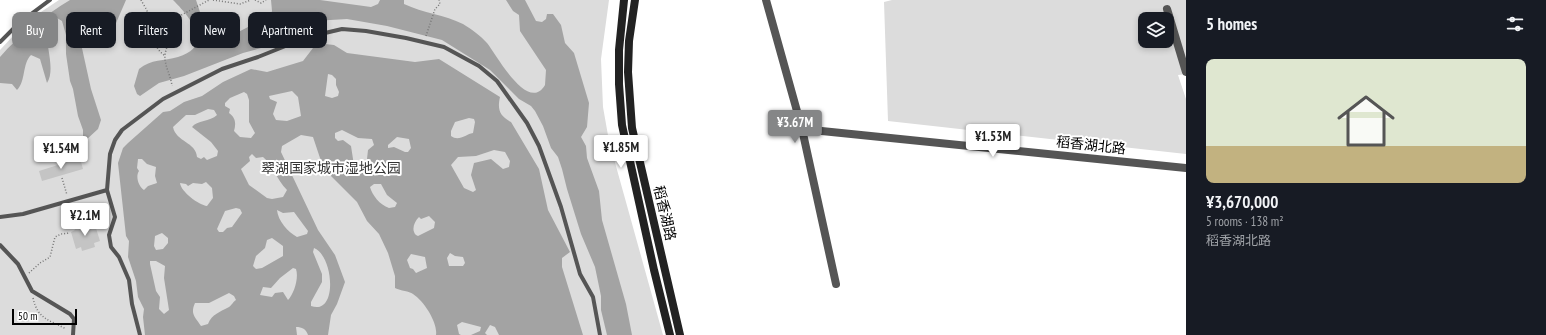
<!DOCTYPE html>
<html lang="en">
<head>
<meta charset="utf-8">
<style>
  :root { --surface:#171b24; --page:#20242c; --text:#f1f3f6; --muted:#9ea1a6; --line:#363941; --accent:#858687 }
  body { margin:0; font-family:"PT Sans Narrow","Noto Sans SC",sans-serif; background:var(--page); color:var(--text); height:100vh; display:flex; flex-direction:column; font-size:15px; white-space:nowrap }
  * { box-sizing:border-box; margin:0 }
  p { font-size:13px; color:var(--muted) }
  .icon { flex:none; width:22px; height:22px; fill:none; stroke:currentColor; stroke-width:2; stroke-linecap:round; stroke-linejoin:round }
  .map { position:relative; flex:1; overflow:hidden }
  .panel { display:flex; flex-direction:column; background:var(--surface); width:360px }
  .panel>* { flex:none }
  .top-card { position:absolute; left:12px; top:12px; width:380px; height:36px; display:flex; gap:8px }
  .buttons { position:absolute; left:1138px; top:12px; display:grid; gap:8px }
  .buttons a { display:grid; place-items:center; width:36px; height:36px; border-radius:8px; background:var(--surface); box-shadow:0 2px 6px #0003; font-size:20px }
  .scale { position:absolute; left:12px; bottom:10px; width:65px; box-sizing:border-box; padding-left:4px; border:2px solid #000; border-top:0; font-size:11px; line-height:14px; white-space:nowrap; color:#000; -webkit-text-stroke:3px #fff; paint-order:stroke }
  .price { position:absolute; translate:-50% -34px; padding:0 9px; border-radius:4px; background:#fff; color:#222; font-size:13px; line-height:26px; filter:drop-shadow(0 1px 2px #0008) }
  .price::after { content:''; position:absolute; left:50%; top:24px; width:12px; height:9px; margin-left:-6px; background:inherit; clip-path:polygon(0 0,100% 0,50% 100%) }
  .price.on { background:var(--accent); color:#fff }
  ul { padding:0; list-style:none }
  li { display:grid; align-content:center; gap:8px; height:212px; padding:0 20px }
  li+li { border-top:1px solid var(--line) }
  li span { display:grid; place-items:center; height:124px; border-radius:8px; color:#555 }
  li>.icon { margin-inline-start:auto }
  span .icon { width:72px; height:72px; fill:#fffc; stroke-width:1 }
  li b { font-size:17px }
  h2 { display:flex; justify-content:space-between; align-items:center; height:48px; padding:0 20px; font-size:17px }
  .pill { padding:0 14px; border-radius:8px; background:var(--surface); box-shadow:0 2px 6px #0003; font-size:14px; line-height:36px }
  .pill.on { background:var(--accent); color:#fff }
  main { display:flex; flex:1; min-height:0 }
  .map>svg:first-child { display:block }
</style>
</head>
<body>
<main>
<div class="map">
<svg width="1186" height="335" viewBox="0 0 1186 335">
  <rect width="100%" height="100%" fill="#fff"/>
  <path fill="#dcdcdc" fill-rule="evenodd" d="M59,0H609L601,59L603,107L609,141L663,335H0V50L26,22Z
    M892,0H1186V74L1178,75L1186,99V154L888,121L884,2ZM1145,19H1167V41H1145Z"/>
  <path fill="#a3a3a3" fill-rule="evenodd" d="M70,0H126L110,37L100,45H97L82,24L78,30L91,89L101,120L98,129L86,140L83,137V130L78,116L73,89L70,81L66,54V35L62,21L57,18H50C39,32 58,66 47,83L40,59L31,55C22,64 26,81 17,90L12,84L0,83V57C20,34 44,16 70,0Z
    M173,0H196L202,18L213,28L216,37L221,41L248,27L263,26L266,29L272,11L271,0H320L371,7L378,4L380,0H404V4C423,13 445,15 463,24C471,29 481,36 487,43C496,54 528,114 545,85L546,70L520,31L519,15L513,11L506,0H525L536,21L542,22L546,19L547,14H553L561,25L565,43L574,53L589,103L587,127L581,137L586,146L587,158L599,191L602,220L626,304L632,335H607L601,310V296L595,267L581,234L567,189L562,169L558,157L551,148L543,126L535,111L531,106L519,99L490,70L442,40L387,26L347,19L314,21L297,29L286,38L261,48L243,53L184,76L159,83L140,96L137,94L134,86L139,69C151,59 164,61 178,57C215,46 190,17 173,0Z
    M325,44L334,45L347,53L415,62L439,59L500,97C497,110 500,116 511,122L539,169L548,210L570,252L562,258V267L583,335H499L495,327L490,325L485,333L487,335H471L480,331L481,327L462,322L457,325L459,334L461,335H436C438,323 424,301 413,294C409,291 401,291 395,288V276L388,253L379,234L367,221L357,202L331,176L320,158L313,137L301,135L282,146L281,152L318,230L335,255L345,282L337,304L331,315L328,335H308C306,329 302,327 296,327L297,335H145L143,317L144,309L138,297L136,281L128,257L129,241L126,236L118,163L123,148L128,143L163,112L170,111L184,102L202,96L223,82L251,69L267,72L303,61L313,48ZM328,74L332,75L336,79V85L339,92L338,96L332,98L325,96ZM292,91L298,97L301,116L287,121L276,120L273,114L277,102L270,99L269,96ZM244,92L247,94L249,100V122L255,133L251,138L240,137L234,131C236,124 236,118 229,113L230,109L225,106V103L230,98ZM208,109L214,110L217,115C210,122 197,120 192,127L211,142L218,151L217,156L207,160L204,157L201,159L197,157C196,142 176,142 173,127L186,115H195ZM469,118L474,119L475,122L473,133C466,134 459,142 451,136V131L455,122ZM342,130L358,138L372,139L374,145L368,150L367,159L370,165L365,174L358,170L355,172L351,146L343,140L338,141L335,138V133ZM397,137L409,139L411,148L408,152H405L394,147L388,148V145ZM494,150L505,152L510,161L509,167L503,169L491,159L474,163L471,175L476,190L473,192L464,188L451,165L458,157L476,156ZM252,154L256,158L263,157C273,165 276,179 287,190L283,197L272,199L267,198L249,185L241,169L250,161L249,157ZM138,159H142L147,164L156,167L155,176L157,183L148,186L144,190C139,187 135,177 139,171L137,168ZM193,183L202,184L206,182L212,188L213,198L207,206C199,205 181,192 180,183L186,184L188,186ZM374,184H381L387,195L397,203L395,207L389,208C380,205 372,195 370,187ZM236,208L240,209L242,213L232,227L227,228L223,232H219L217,229L225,211ZM277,210L283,213L294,212L308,231L307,234L297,237C288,232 278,221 277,210ZM429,216L435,222L434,228L418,236L416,235C411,230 414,222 419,217L421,219ZM162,233L168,238V243L163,249L156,250L154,246L155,236ZM272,238L283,246V256L262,268L256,269L253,266L256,256L265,248L267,240ZM314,248C334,256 338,316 311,306V302L322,282V274L313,252ZM450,253L455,256L463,257L465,263L463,266H449L447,258ZM411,254L425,257L427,268L416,273L413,269L410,268L407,260ZM156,261L165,266L164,278L169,310L164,314L159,309L160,297L156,291L150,264V261ZM293,268L296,269C299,278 294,294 288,300L283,292L275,293L272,297L260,295L263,287L271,288L280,278ZM229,293L234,296L236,300C233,302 231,306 229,307C220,312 212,314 208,324L201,326C195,317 190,314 195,303H209Z"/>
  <path fill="#c4c4c4" d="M80,158L83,169L42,181L39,171Z
    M89,223L90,226L95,225L100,241L94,243L95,247L82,251L81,247L76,249L71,232L75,230L74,228Z"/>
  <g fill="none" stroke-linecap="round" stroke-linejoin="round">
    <path stroke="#777" stroke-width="1.5" stroke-dasharray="1 2" stroke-linecap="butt" d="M141,0C143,4 147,9 148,14C153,29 150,45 165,56
      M213,0L240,4L251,0
      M255,0L261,3L266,0
      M149,15C158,12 168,12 176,18C177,35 167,40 165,55C164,65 171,76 172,86
      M176,18L209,0
      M426,36L435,9L440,4L439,0
      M62,178L67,195
      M29,273L40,263L50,257L55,237L61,234L70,233
      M33,298C38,320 50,320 66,329"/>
    <path stroke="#555" stroke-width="4" d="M0,42L19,23L50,0
      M0,217L23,214L107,190
      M0,245L18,264L32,291L70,314L74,319L73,335
      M140,335L132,304L129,280L119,257L111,247L109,235L115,217L107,190L110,154L115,140L122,130L163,99L222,69L258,57L308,37L342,29L366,31L406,38L444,47L479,66L497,81L527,123L539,146L561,207L580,274L593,297L600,335"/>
    <path stroke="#555" stroke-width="8" d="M766,0L802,129L836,284
      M1167,9L1186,72
      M802,129L1186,168"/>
    <path stroke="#222" stroke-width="8" d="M624,0L619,50V84L622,125L654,270L670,335
      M635,0L629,41L628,72L632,128L680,335"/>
  </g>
  <g text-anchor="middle" stroke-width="4" stroke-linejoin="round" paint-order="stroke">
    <g font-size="14" fill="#000" stroke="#fff">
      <text transform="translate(1091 145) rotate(6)" y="5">稻香湖北路</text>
      <text transform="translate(665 213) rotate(77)" y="5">稻香湖路</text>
    </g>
    <g font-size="14" fill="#333" stroke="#fff">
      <text x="331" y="173">翠湖国家城市湿地公园</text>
    </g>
  </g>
</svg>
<div class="buttons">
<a><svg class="icon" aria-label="layers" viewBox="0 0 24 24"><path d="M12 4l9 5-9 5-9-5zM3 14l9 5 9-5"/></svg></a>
</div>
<div class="scale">50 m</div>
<b class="price on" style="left:795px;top:144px">¥3.67M</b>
<b class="price" style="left:993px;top:158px">¥1.53M</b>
<b class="price" style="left:621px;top:169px">¥1.85M</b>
<b class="price" style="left:61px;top:170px">¥1.54M</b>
<b class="price" style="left:85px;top:237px">¥2.1M</b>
<div class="top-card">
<a class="pill on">Buy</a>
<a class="pill">Rent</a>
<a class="pill">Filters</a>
<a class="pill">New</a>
<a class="pill">Apartment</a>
</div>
</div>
<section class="panel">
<h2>5 homes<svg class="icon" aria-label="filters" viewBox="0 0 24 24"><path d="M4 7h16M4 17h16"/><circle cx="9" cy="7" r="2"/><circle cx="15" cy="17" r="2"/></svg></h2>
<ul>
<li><span style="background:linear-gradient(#dfe7d0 70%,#c2b280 0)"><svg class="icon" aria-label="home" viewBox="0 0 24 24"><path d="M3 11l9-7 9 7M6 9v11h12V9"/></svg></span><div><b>¥3,670,000</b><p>5 rooms · 138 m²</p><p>稻香湖北路</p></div></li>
</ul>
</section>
</main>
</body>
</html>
